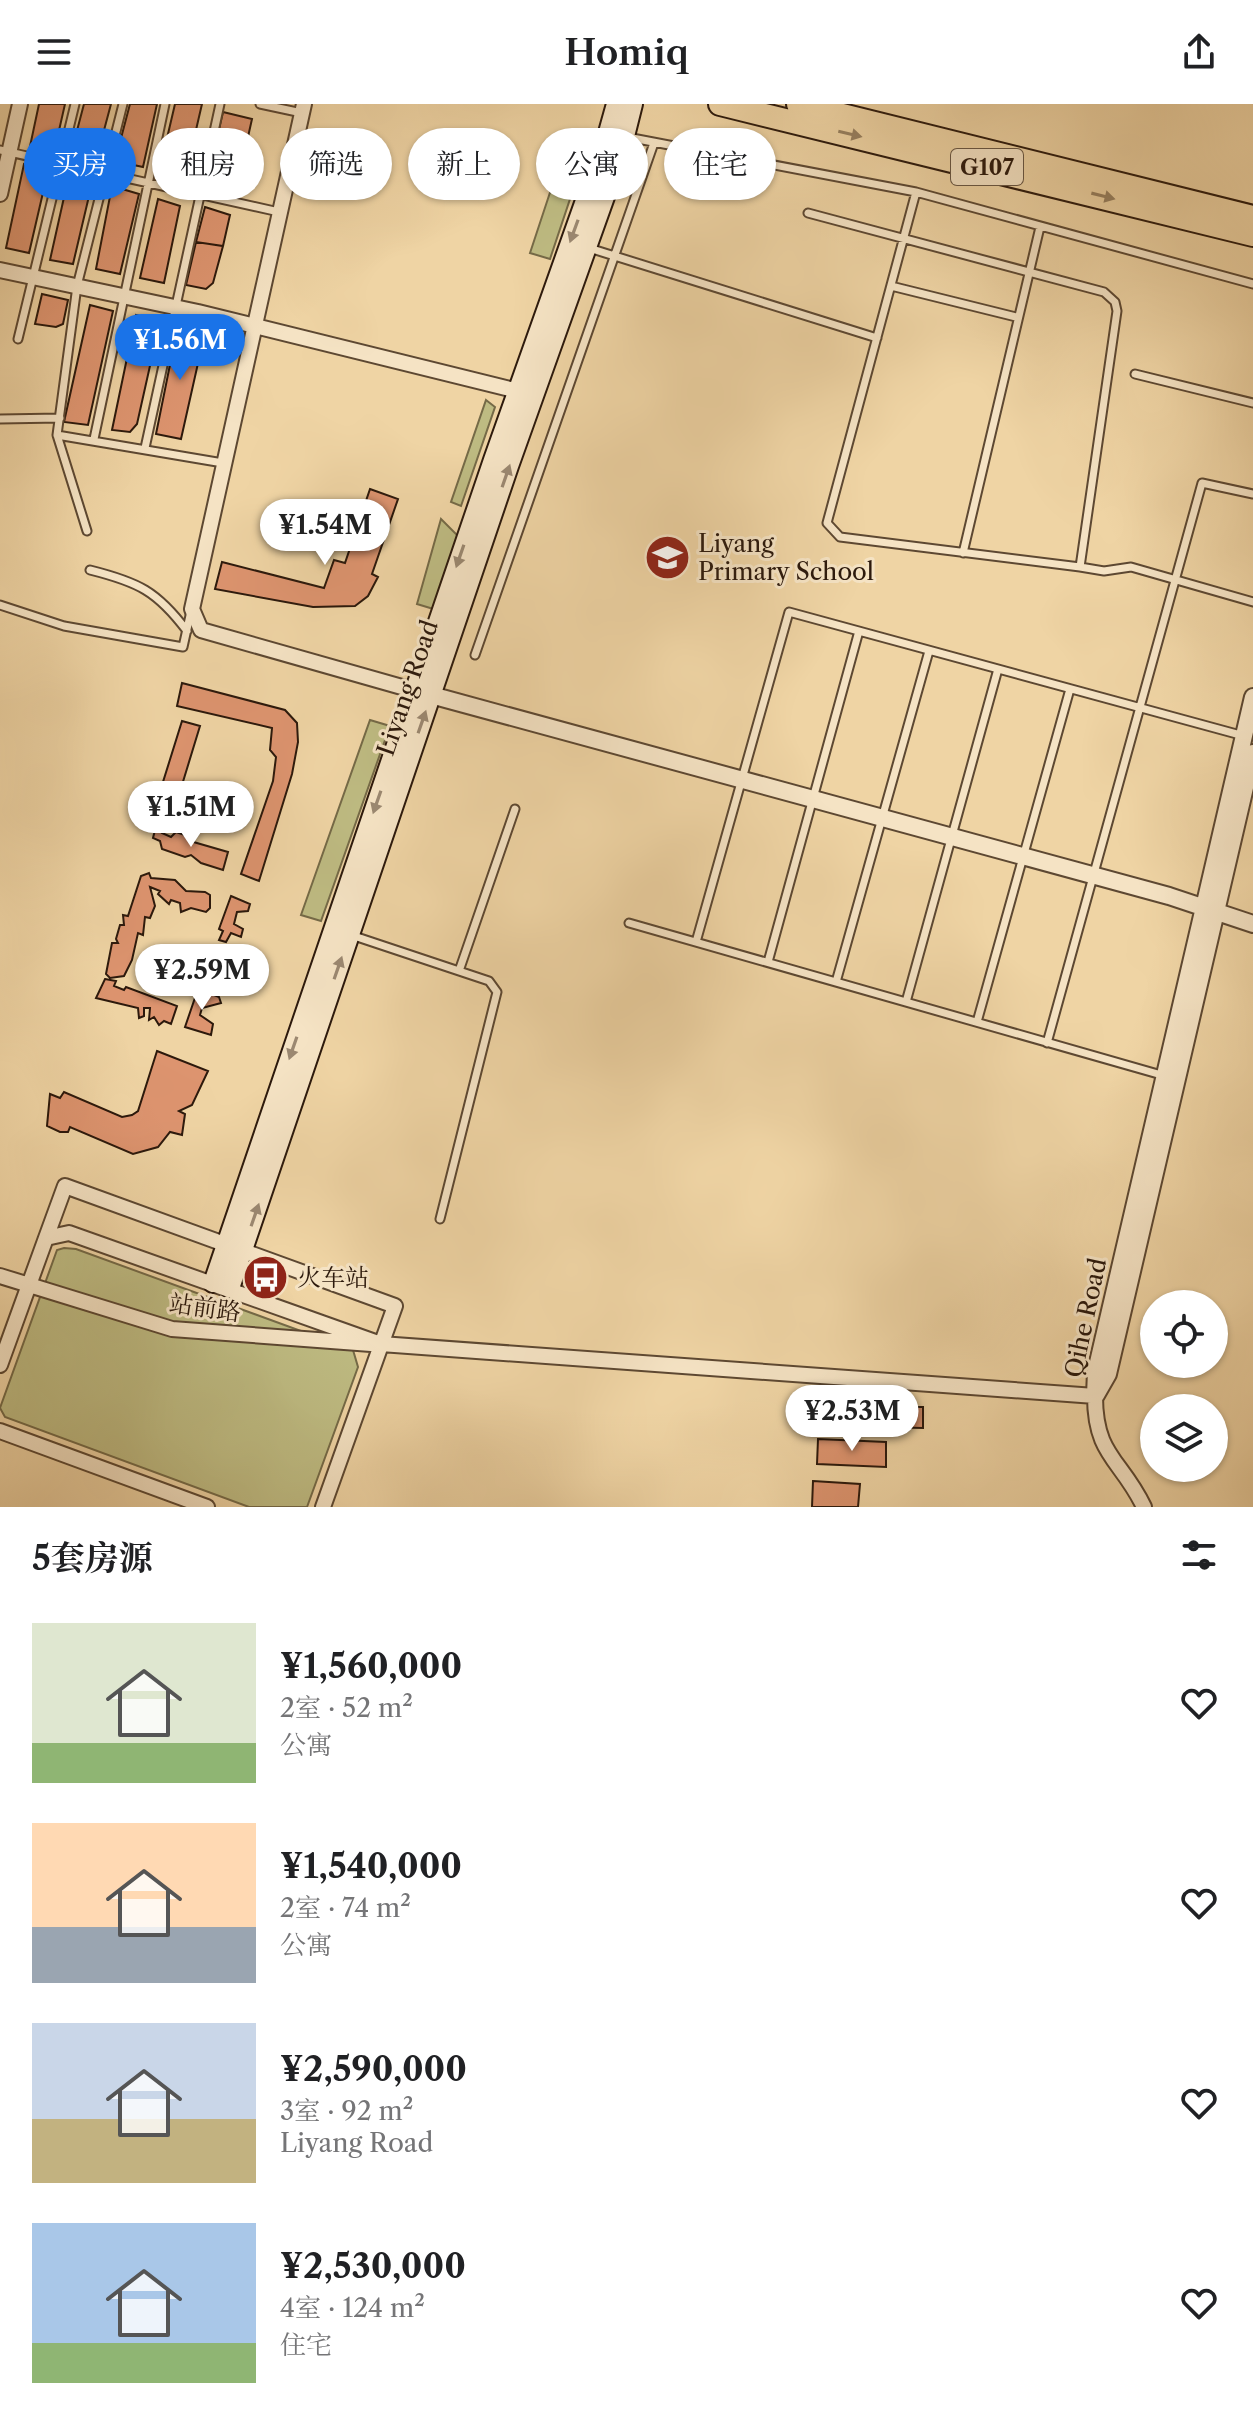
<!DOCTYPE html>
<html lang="zh">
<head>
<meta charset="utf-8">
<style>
  :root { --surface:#fff; --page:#f2f2f2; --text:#202124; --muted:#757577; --accent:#1a73e8 }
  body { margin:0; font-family:"Libre Caslon Text","Noto Serif SC",serif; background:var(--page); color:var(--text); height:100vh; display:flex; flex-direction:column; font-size:30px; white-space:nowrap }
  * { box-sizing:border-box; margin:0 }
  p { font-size:26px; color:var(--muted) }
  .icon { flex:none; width:44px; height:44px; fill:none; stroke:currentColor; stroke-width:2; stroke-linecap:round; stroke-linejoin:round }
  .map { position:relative; height:1403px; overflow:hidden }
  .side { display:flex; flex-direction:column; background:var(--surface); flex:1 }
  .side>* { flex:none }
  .hud { position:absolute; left:24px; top:24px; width:800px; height:72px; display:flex; gap:16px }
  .controls { position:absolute; left:1140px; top:1186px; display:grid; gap:16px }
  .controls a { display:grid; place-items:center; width:88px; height:88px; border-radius:50%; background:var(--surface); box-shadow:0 2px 6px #0004; font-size:40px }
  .price { position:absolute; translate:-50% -68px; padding:0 18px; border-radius:28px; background:#fff; color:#222; font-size:26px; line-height:52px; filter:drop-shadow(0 2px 4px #0008) }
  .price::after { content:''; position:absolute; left:50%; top:48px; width:24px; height:18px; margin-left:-12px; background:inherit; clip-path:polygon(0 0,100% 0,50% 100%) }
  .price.current { background:var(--accent); color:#fff }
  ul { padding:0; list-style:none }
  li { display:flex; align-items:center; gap:24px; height:200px; padding:0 32px }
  li span { display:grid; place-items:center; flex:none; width:224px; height:160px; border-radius:0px; color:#555 }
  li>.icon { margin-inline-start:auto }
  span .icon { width:96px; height:96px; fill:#fffc; stroke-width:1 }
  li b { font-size:34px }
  h2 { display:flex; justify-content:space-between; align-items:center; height:96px; padding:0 32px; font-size:34px }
  .tag { padding:0 28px; border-radius:36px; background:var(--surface); box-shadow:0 2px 6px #0004; font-size:28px; line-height:72px }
  .tag.current { background:var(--accent); color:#fff }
  header { display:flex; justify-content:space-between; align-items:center; height:104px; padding:0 32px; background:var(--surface); font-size:36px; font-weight:600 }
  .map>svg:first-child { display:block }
</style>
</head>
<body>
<header><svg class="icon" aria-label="menu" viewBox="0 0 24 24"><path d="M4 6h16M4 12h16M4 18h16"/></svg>Homiq<svg class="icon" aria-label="share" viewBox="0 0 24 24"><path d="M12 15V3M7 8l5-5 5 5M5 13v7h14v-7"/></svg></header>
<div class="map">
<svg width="1253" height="1403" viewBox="0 0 1253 1403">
  <rect width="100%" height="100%" fill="#efd4a4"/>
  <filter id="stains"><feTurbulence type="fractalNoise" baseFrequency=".0025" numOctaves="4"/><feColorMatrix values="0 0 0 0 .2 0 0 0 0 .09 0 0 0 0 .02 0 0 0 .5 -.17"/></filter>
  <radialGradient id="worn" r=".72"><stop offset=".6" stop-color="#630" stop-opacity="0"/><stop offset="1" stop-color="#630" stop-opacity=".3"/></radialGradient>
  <path fill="#bebb82" stroke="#756a47" stroke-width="2" d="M570,28L590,35L550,155L530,149Z
    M486,296L495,303L461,402L451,398Z
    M441,415L461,435L440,507L417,500Z
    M370,616L390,622L321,817L301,811Z
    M64,1144L76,1145L353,1246L358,1263L307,1403H249L5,1313L0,1304L57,1146Z"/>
  <path fill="#dd946f" stroke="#2c190c" stroke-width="2" d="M39,0H65L53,53L29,47Z
    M84,0H111L95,60L70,53Z
    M130,0H157L143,63L115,57Z
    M175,0H202L186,69L160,64Z
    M223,8L252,15L237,82L207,76Z
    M24,60L48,67L29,149L6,144Z
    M69,71L93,75L73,160L50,156Z
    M112,82L139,90L120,170L96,165Z
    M158,95L180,102L164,179L140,174Z
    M205,103L230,111L223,142L196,138Z
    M196,138L223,142L213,179L206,185L186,181Z
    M42,190L68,196L63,220L56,223L35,220Z
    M90,201L113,207L88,321L64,318Z
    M136,211L160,217L137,320L130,328L112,326Z
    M178,221L205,228L181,335L156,330Z
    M370,385L398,395L372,470L378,473L368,492L355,502L313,503L215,485L222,458L324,484L334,456L345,459Z
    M182,579L285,606L297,619L298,638L292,670L259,777L241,770L273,677L276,653L270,646L272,624L177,602Z
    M182,617L200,622L171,717L153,710Z
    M156,722L165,723L162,729L171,733L176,728L191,733L190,737L228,748L223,766L201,759L191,751L185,753L162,745L160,737L153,734Z
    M149,769L151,774L175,776L186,787L205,788L210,791V804L206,808L191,804L181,808L180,799L171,796L169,800L158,790L160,787L150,783L155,802L150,814L145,813L143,831L138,829L132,856L124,872L110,874L106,870L112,839H118L116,835L120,821H124L123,811L128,812L141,772Z
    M231,792L250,800L248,807L237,808L234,820L243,825L241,833L231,829L226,838L219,836L223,827L219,825Z
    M225,845L237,853L222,881L205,871L212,848Z
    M105,875L116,877L114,882L124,886L126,883L177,902L171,920L164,917L159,921L154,913L149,916L150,904H144V912L139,914L138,904L96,894Z
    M202,886L219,893L221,899L202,904L200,911L213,920L211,931L185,923L197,888Z
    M157,947L208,967L192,1001L179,1007L185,1010L182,1031L170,1028L158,1043L133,1050L70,1023L68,1028H60L47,1022L50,990L60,994L64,988L122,1013L132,1011L138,1007Z
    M878,1303H923V1324L877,1323Z
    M818,1335L886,1338V1363L817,1360Z
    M813,1377L860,1380L858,1403H812Z"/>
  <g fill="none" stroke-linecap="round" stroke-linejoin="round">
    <defs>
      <path id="service" d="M260,0L302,9
        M627,33L916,88L1253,180
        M0,46L279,108
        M808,109L1104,188L1115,198L1117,207L1080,463L840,433L827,419C857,309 887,199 916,88
        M589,144L877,234
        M891,182L1016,213
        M18,235L75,0
        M1135,270L1253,299
        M0,315L60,314
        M57,331L223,359
        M94,335L165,0
        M145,344L220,0
        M87,427L57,331L77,182L123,0
        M963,449L1040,123
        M1080,463L1104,467L1131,463L1253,498
        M90,466C138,478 157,487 187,527
        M0,501L64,522L183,543L191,507
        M475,551L654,39
        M629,819L1165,972
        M351,831L489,877L497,888L440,1115
        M696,838L789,508L1244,632
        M768,858L859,527
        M459,867L515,705
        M836,878L929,547
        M906,898L998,565
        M977,918L1070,585
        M1047,939L1202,379L1253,390"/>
      <path id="minor" d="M304,0L192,505L201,526L423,589
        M0,90L20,0
        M0,166L198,208L518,287
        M46,1134L65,1082L395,1202L323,1403
        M0,1172L172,1225L371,1240
        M0,1261L46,1134L69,1129L381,1240L1095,1292C1095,1352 1121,1355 1144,1403
        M0,1327L207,1403"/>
      <path id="tertiary" d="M431,591L1169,792L1253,820
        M1096,1291L1108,1270L1253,649
        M1095,1292L1096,1267L1253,593"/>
      <path id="secondary" d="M213,1179L493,356L604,43L616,0
        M230,1184L509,362L621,48L633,0"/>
      <path id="trunk" d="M720,0L1253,131
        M798,0L1253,113"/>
    </defs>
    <use href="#service" stroke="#5d4832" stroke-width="11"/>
    <use href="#minor" stroke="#5d4832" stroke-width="18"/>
    <use href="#tertiary" stroke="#5d4832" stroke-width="20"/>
    <use href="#secondary" stroke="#2c190c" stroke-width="22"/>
    <use href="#trunk" stroke="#2c190c" stroke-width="26"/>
    <use href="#service" stroke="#f5e3c4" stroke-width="7"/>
    <use href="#minor" stroke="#f5e3c4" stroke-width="14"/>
    <use href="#tertiary" stroke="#f5e3c4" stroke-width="16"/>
    <use href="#secondary" stroke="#f5e3c4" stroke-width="18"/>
    <use href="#trunk" stroke="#efd4a4" stroke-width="22"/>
  </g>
  <defs><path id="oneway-solid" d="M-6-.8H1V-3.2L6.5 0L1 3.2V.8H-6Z" transform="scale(2)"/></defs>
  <g fill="#978060">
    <use href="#oneway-solid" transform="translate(850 30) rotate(13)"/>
    <use href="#oneway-solid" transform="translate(1103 92) rotate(14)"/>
  </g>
  <g fill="#9b8871">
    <use href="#oneway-solid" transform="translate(574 127) rotate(110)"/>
    <use href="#oneway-solid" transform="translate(506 372) rotate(-71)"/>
    <use href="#oneway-solid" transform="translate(460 452) rotate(109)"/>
    <use href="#oneway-solid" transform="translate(422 618) rotate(-71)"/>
    <use href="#oneway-solid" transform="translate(377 698) rotate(109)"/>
    <use href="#oneway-solid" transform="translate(338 864) rotate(-71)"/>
    <use href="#oneway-solid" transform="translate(293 944) rotate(109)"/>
    <use href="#oneway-solid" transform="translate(255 1111) rotate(-71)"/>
  </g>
  <defs>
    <symbol id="school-disc" viewBox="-11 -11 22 22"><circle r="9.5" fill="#8f2418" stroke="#f5e3c4"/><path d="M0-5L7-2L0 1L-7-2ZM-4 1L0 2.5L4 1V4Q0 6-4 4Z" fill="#fff"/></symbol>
    <symbol id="bus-disc" viewBox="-11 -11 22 22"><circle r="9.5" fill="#8f2418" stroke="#f5e3c4"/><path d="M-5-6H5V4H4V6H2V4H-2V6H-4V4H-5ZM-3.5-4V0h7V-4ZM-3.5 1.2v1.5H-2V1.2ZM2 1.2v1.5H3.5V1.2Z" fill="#fff"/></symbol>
  </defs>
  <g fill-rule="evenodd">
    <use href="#school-disc" x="642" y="428" width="51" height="51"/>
    <use href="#bus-disc" x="240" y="1148" width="51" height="51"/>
  </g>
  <g text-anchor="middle" stroke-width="6" stroke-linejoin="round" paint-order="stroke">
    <rect fill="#f5e3c4" stroke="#685643" stroke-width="2" x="951" y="45" width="72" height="36" rx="6"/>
    <g font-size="22" font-weight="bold" fill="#2c190c">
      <text x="987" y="71">G107</text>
    </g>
    <g font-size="24" fill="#2c190c" stroke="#f5e3c4" text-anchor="start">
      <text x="698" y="448">Liyang<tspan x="698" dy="28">Primary School</tspan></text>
      <text x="297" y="1182">火车站</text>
    </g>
    <g font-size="24" fill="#2c190c" stroke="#f5e3c4">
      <text transform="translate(408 584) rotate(-71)" y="8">Liyang Road</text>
      <text transform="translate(205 1204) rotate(8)" y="8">站前路</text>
      <text transform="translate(1086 1214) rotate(-78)" y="8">Qihe Road</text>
    </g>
  </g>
  <rect width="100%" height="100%" filter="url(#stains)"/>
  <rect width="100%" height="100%" fill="url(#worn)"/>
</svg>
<div class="controls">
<a><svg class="icon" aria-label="locate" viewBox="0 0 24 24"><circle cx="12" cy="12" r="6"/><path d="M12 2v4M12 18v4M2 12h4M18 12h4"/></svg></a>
<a><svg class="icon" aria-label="layers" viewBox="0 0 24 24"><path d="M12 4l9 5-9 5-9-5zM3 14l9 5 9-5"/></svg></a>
</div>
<b class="price current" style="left:180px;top:278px">¥1.56M</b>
<b class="price" style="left:325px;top:463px">¥1.54M</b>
<b class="price" style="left:191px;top:745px">¥1.51M</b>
<b class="price" style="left:202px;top:908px">¥2.59M</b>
<b class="price" style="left:852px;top:1349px">¥2.53M</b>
<div class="hud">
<a class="tag current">买房</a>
<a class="tag">租房</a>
<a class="tag">筛选</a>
<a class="tag">新上</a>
<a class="tag">公寓</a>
<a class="tag">住宅</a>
</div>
</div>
<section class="side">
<h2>5套房源<svg class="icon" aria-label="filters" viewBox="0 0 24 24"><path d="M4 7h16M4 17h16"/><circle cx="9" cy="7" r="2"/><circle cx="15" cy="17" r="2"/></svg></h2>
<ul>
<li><span style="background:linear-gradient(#dfe7d0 75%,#8fb573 0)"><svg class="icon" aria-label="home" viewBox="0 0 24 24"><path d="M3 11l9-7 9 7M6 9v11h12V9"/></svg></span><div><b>¥1,560,000</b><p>2室 · 52 m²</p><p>公寓</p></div><svg class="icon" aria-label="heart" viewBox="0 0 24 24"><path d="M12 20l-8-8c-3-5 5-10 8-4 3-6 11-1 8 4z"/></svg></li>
<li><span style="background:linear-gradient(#ffd9b3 65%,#9aa5b1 0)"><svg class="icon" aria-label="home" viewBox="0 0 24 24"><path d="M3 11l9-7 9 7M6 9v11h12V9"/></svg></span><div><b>¥1,540,000</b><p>2室 · 74 m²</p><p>公寓</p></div><svg class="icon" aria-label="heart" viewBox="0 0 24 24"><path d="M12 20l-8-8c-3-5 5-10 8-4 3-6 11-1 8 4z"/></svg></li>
<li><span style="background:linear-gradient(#c9d6e8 60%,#c2b280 0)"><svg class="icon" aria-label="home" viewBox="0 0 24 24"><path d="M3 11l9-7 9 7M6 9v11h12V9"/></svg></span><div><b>¥2,590,000</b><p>3室 · 92 m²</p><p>Liyang Road</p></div><svg class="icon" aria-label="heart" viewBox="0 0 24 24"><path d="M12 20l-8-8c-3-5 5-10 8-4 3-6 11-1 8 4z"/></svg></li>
<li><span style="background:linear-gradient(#a9c7e8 75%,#8fb573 0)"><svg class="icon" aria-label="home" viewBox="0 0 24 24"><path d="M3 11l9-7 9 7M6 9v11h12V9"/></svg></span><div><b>¥2,530,000</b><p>4室 · 124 m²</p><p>住宅</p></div><svg class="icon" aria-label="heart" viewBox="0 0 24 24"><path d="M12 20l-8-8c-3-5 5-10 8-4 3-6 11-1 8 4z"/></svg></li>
</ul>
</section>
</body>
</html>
